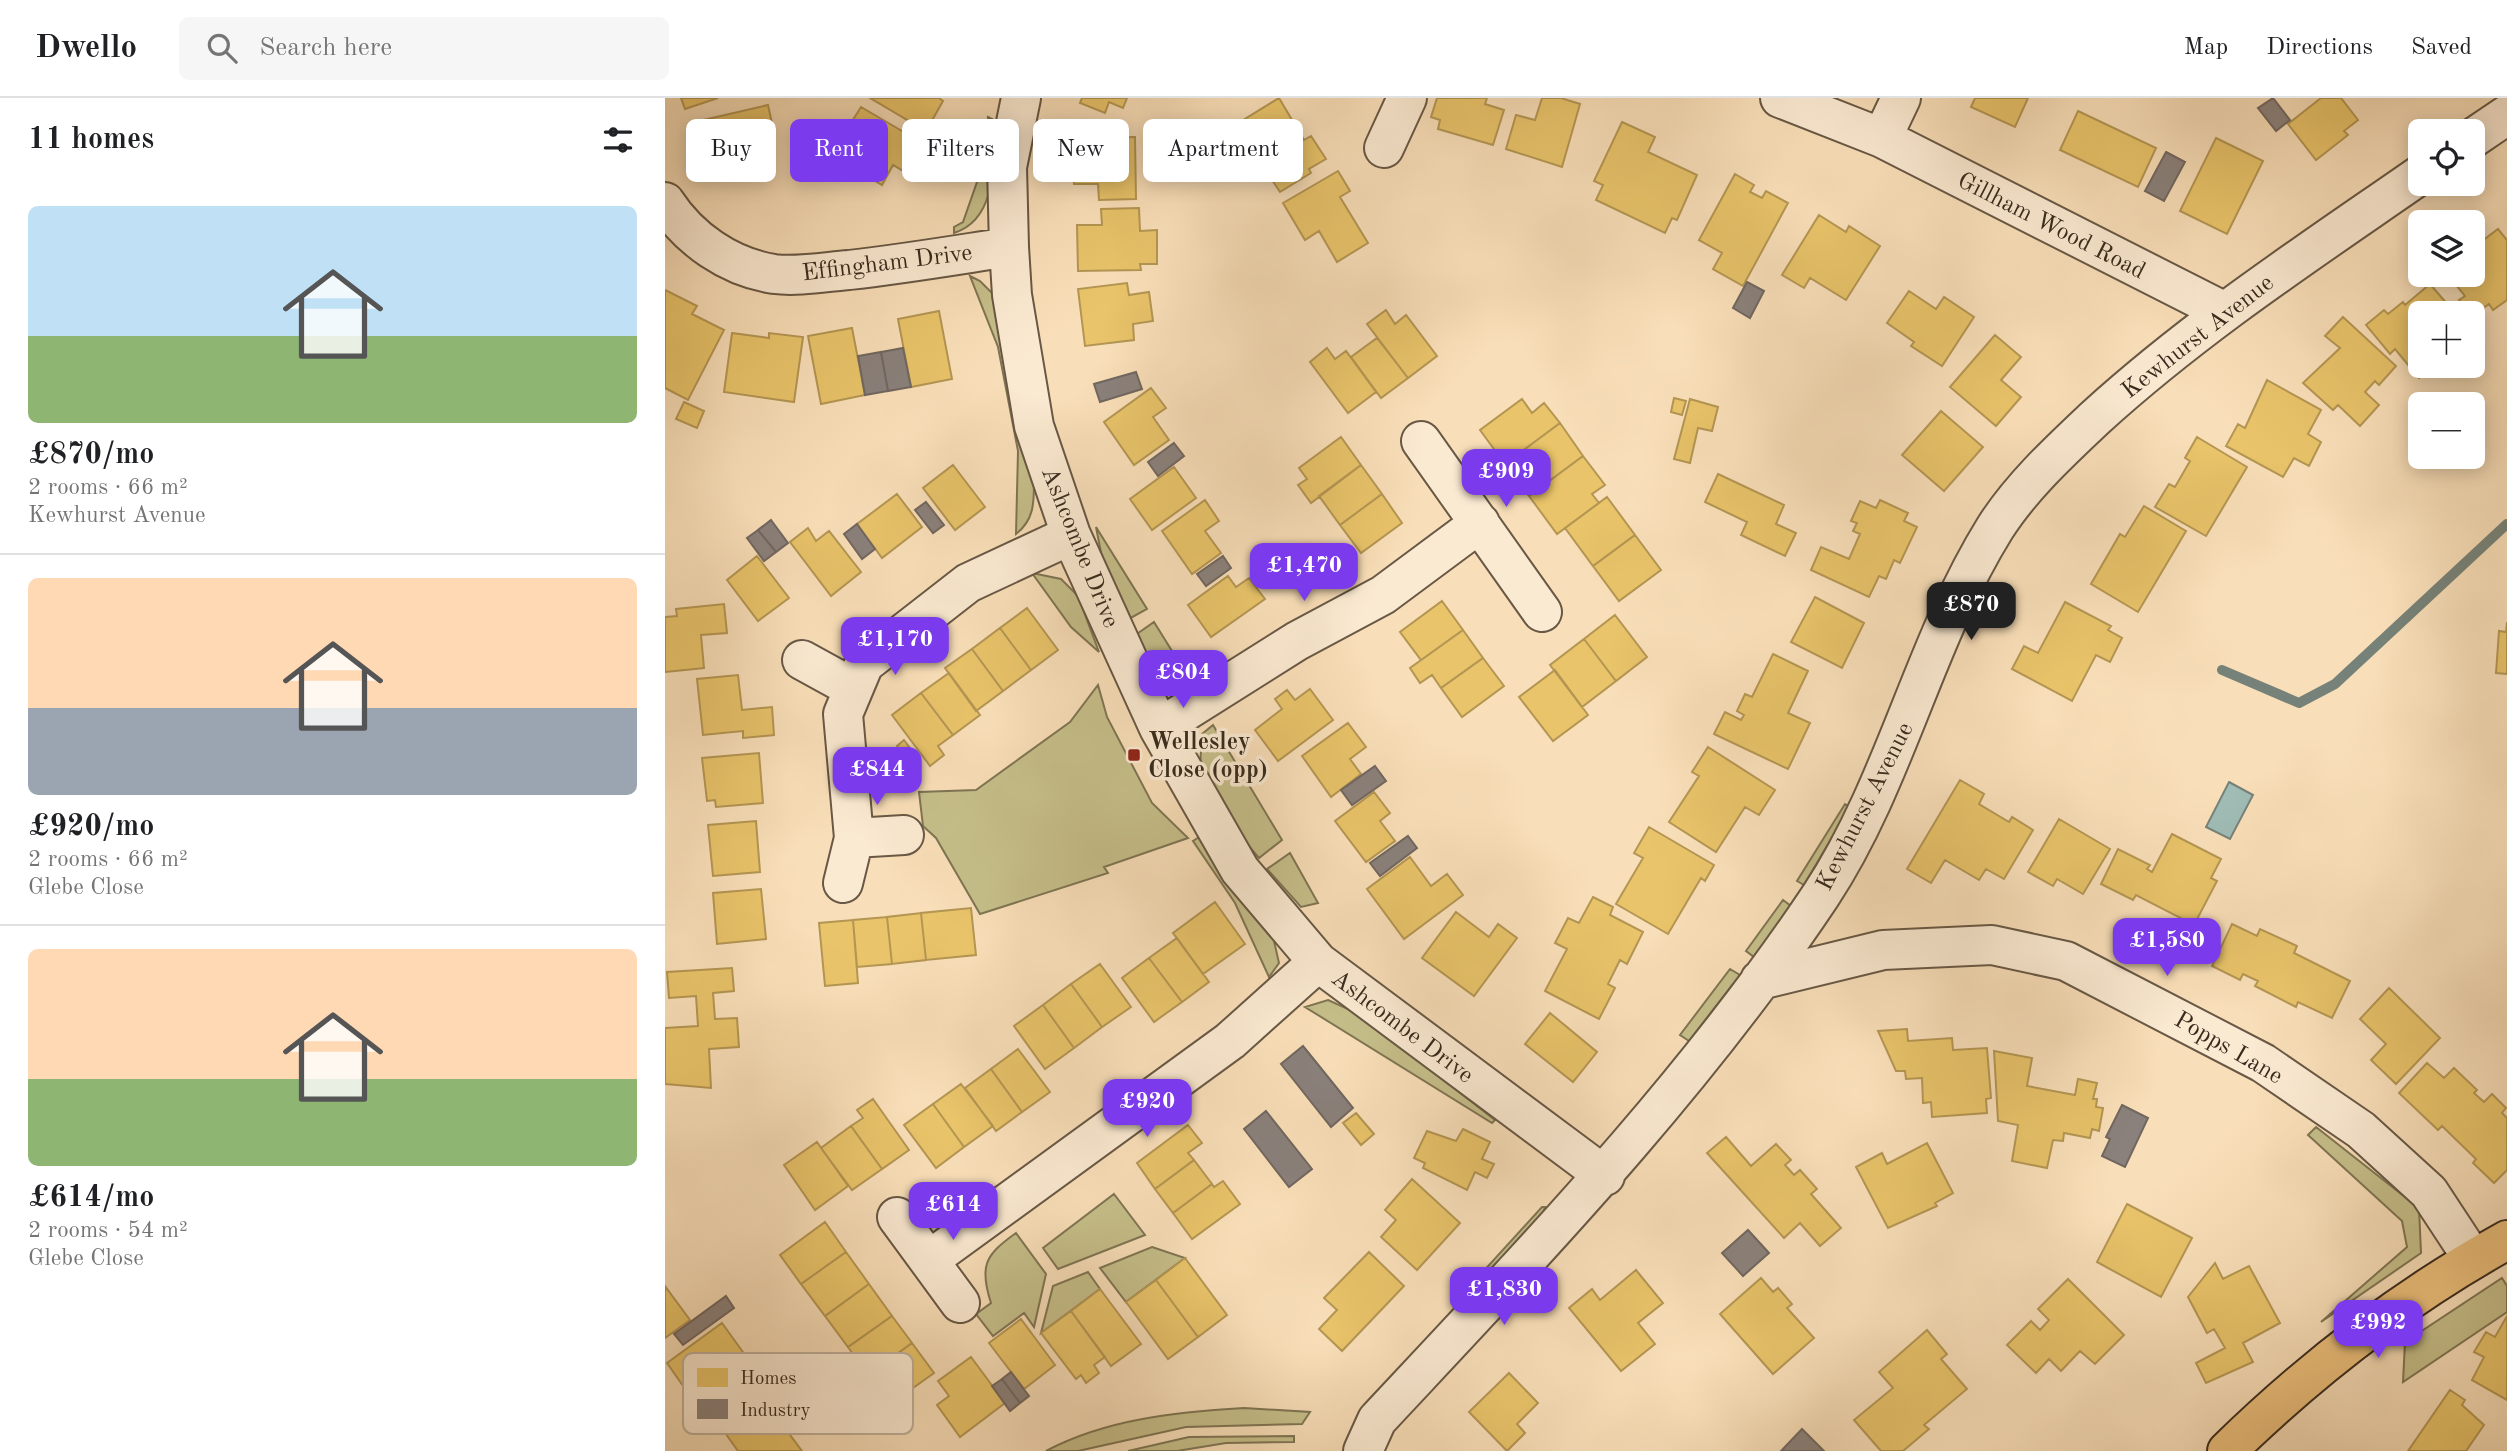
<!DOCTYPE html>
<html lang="en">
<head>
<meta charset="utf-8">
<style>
  :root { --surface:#fff; --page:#f6f6f6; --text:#202124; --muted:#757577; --line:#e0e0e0; --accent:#7c3aed }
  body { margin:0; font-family:"Old Standard TT",serif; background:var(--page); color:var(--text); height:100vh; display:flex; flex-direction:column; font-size:26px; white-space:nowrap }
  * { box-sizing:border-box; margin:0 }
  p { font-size:23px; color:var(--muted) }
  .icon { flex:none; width:38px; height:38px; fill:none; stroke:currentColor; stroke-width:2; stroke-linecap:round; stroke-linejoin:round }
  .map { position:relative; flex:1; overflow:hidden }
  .side { display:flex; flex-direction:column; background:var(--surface); width:665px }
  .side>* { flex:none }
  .hud { position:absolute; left:21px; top:21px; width:665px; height:63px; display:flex; gap:14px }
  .tools { position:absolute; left:1743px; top:21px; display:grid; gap:14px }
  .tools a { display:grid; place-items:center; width:77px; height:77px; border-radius:10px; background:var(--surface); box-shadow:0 4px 18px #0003; font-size:35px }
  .price { position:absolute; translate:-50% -60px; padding:0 16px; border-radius:14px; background:var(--accent); color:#fff; font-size:23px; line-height:46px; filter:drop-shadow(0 2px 4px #0008) }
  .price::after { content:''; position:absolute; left:50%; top:42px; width:21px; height:16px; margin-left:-10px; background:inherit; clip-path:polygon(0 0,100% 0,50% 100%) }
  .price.current { background:#222; color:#fff }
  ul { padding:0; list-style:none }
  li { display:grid; align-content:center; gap:14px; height:371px; padding:0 28px }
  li+li { border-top:2px solid var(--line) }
  li span { display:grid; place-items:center; height:217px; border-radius:10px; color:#555 }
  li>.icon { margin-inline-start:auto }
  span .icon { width:126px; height:126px; fill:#fffc; stroke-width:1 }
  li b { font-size:30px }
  h2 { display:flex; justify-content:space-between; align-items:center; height:84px; padding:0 28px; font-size:30px }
  .chip { padding:0 24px; border-radius:10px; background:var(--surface); box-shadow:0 4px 18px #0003; font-size:24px; line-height:63px }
  .chip.current { background:var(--accent); color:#fff }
  header { display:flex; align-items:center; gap:42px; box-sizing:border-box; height:98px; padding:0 35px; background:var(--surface); border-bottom:2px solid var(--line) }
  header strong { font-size:33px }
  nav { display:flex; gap:38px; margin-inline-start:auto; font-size:24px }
  .search { width:490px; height:63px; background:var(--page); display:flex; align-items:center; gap:18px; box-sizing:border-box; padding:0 24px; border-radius:10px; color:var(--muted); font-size:26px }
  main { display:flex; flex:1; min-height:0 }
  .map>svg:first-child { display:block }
</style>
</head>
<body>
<header>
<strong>Dwello</strong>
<div class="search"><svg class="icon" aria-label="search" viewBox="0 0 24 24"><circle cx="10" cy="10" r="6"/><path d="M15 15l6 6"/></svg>Search here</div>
<nav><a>Map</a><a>Directions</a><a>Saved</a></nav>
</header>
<main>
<section class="side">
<h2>11 homes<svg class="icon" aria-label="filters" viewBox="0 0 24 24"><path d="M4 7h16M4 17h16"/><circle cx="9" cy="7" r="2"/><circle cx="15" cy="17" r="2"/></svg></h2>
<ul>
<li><span style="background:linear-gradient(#bfe0f5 60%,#8fb573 0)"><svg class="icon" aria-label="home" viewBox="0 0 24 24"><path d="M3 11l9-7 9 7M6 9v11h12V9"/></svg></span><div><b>£870/mo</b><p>2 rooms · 66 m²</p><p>Kewhurst Avenue</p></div></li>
<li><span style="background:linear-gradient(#ffd9b3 60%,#9aa5b1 0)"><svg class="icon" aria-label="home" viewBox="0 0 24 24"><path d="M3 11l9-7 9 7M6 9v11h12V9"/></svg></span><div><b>£920/mo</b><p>2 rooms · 66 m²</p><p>Glebe Close</p></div></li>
<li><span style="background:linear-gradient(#ffd9b3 60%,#8fb573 0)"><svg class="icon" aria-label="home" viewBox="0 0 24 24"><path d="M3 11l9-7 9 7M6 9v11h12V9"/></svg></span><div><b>£614/mo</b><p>2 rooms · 54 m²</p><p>Glebe Close</p></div></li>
</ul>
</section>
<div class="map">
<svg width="1842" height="1353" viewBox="0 0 1842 1353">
  <rect width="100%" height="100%" fill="#f9dfb9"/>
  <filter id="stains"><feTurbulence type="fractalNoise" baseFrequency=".00286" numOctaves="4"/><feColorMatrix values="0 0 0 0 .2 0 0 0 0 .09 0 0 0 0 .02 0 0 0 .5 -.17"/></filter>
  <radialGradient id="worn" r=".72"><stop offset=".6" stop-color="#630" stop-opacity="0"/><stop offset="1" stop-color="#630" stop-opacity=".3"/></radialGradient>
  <path fill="#c6bf8a" stroke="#7f7554" stroke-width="2" d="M323,19L329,22C328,61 334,121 289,135V129L298,124L320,61Z
    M305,178L315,183L330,198L369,384C369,405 369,422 351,436L353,353L333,249Z
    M431,429L482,511L462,522L438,465Z
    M367,475L396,481L413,498L434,554L406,529Z
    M489,524L525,582C492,578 484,568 469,538Z
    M433,587L442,619L487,705L523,740L439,769L443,775L315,816L271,740L258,728L254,694L311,692L405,624Z
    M548,627L617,742L594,760L576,739L535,669L537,636Z
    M1180,706L1185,709L1139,787L1132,783Z
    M534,739L577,800L607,834L614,865L604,879L570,805L528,743Z
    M625,755L653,805L636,809L602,771Z
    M1118,802L1126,808L1089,859L1081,853Z
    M1065,871L1075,877L1024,943L1015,937Z
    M663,902L694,916L830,1022L827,1025L640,909Z
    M1651,1029L1754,1110L1756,1155L1656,1224L1742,1149L1737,1123L1643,1037Z
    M449,1096L480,1137L393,1171L378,1150Z
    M877,1109H880L876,1122L800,1205L795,1199Z
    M351,1135L381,1176L369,1229L359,1215L328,1238L311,1216L326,1205C314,1168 320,1157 351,1135Z
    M487,1149L520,1160L461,1204L435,1170Z
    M423,1174L435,1191L376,1235L388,1188Z
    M1837,1180L1842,1188V1214L1738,1284L1740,1244Z
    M579,1310L645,1314L637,1326L521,1329L413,1353H381C441,1321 512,1314 579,1310Z
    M629,1338V1344L561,1345L512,1353H463L524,1339Z"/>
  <path fill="#9fbcb5" stroke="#768279" stroke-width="2" d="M1564,684L1588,697L1565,741L1541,729Z"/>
  <path fill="#e9c46a" stroke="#b49653" stroke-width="2" d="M16,0H53L20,11Z
    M205,0H274L278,3L261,33Z
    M417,0H462L458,10L444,4L440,15L415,5Z
    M614,0L639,42L646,38L661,61L644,71L646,75L615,94L603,76L611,71L610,68L584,83L573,65L587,57L570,27Z
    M772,0H822L820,6L839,12L828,47L773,31L775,22L766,19Z
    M877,0H896L915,6L897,69L841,51L851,17L870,22Z
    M1310,0H1363L1350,29L1306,9Z
    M1656,0H1676L1693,22L1679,33L1683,37L1651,62L1623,26Z
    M103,7L108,30L97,32L107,72L67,81L61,58L44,62L34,23Z
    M196,9L266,50L248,79L228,67L217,87L180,65L198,35L184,28Z
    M1413,13L1491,50L1473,89L1395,52Z
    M957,24L990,39L983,54L1032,77L1012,122L1007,120L1000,135L931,102L938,87L929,83Z
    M470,39L471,101L434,102L433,86H409L408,40Z
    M1551,40L1598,63L1562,136L1515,113Z
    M673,73L685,93L675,99L703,145L672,164L654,133L640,142L618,105Z
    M1070,76L1089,87L1085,94L1097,100L1101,93L1123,105L1078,188L1048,171L1057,155L1034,142Z
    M474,110L475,133L492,132V166H475L476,172L413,173L412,127H437L436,111Z
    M1154,117L1181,134L1184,128L1215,148L1181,202L1145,180L1139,190L1117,177Z
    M1833,131L1842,142V202L1828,212L1824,206L1808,218L1794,202L1800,198L1783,177H1808V150Z
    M462,185L464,197L484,194L488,223L468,226L469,242L420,248L413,191Z
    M1765,186L1790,215H1755V268H1769L1754,280L1730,251L1725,256L1701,227L1719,212L1723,216L1738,204L1740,207Z
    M0,192L32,208L27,216L59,232L23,302L0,290Z
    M1244,193L1271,211L1279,199L1309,219L1277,268L1246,248L1249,244L1222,225Z
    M721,212L730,226L741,217L772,258L743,280L702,226Z
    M274,213L287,281L246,289L233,221Z
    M1678,219L1731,268L1714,287L1710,283L1700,294L1714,307L1695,328L1673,307L1668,312L1638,285L1675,250L1660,238Z
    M187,230L200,297L156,306L143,238Z
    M67,235L104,240V235L138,239L129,304L59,294Z
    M1330,237L1356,259L1336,282L1356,299L1331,328L1285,289Z
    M712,240L743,280L716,300L686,259Z
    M662,250L670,261L681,253L711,294L683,315L645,264Z
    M1602,282L1656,312L1643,336L1656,344L1644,368L1629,360L1618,379L1561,348L1573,326L1580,330Z
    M486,290L501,310L488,319L504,342L469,367L439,324Z
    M1009,300L1021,303L1017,317L1006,314Z
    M857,301L867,315L879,305L895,325L840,366L815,332Z
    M1025,301L1053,309L1047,333L1033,330L1025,365L1009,361Z
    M19,304L39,313L32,330L11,321Z
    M1276,313L1318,349L1279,393L1237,357Z
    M895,325L918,358L864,398L840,366Z
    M676,339L696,367L646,405L633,387L642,381L634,370Z
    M1532,339L1582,369L1541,438L1490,409L1504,386L1510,389L1525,363L1520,360Z
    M918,358L940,387L927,396L934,405L892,436L864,398Z
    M288,367L320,409L290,432L258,390Z
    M696,367L717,396L675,427L654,398Z
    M509,369L531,400L487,432L465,401Z
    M1053,376L1119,407L1111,426L1131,435L1120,458L1076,437L1082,424L1040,404Z
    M232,396L257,429L217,460L192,426Z
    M717,396L737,425L696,455L675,427Z
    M942,399L970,437L928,468L900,430Z
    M540,402L554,423L540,433L556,455L527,476L497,433Z
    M1215,402L1243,415L1239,423L1252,429L1235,465L1229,462L1221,481L1214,478L1204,499L1146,472L1156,449L1184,461L1195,436L1188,433L1192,425L1186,423L1195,403L1211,410Z
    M1479,408L1521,433L1473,514L1426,486L1455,436L1460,439Z
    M143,430L151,443L164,433L196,474L166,498L125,444Z
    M970,437L996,472L954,503L928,468Z
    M92,458L124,500L93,523L62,482Z
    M563,478L571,489L584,480L600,501L546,539L523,507Z
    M1150,499L1199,525L1177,570L1126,544Z
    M777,503L798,532L756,562L735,534Z
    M1400,504L1446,528L1443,532L1457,540L1445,564L1431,557L1407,603L1347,571L1359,548L1373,555Z
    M59,506L62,535L36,537L39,570L0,574V519L12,518L11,511Z
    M362,510L393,552L366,572L335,530Z
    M950,517L982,559L951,583L919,541Z
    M1842,524V576L1831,575L1834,533L1841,534Z
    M335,530L366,572L338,593L307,551Z
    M798,532L818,560L776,590L767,577L755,585L745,570Z
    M919,541L951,583L917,609L885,567Z
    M307,551L338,593L311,613L280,570Z
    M1108,556L1143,573L1123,615L1145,625L1123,671L1049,636L1060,614L1076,622L1079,617L1072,613L1080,596L1087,599Z
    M818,560L839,588L797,619L776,590Z
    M890,572L923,617L888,643L854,599Z
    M284,575L315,617L288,637L256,595Z
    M73,577L77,612L107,609L109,637L78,640V633L38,637L32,581Z
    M645,591L668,622L613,663L590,632L617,611L610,601L622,592L630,602Z
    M256,595L288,637L273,648L279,657L265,668L227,617Z
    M683,625L701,649L685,661L696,676L666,699L637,658Z
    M239,642L250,657L242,663L232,648Z
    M1043,649L1110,692L1094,717L1080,709L1051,754L1004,724L1034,678L1027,674Z
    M94,655L98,705L51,709L50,702L42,703L37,660Z
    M1295,682L1319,696L1314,706L1344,724L1347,719L1368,732L1339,781L1321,771L1314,782L1280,762L1266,785L1242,771Z
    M709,694L725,715L715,723L730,743L701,764L670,723Z
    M1394,721L1445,751L1418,796L1392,781L1388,788L1363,774Z
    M91,723L95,774L48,778L43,727Z
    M984,729L1049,767L1040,783L1036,780L1003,836L951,806L978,760L969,755Z
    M1507,736L1556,761L1546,780L1552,783L1529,827L1471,797L1468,802L1436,786L1453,751L1485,767L1482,771L1487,774Z
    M745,759L766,788L782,776L798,797L739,841L702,791Z
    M96,791L101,841L52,846L48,795Z
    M928,799L948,809L945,817L978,834L962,866L955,862L943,886L950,890L934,921L880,893L902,851L890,845L903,820L914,825Z
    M550,804L580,846L538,876L508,835Z
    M306,810L311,857L261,862L256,815Z
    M791,814L824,839L833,826L852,840L809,898L757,860Z
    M256,815L261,862L227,866L222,819Z
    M222,819L227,866L192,869L188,822Z
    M188,822L193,885L160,888L154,825Z
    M1567,826L1592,838L1595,831L1632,848L1629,855L1685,883L1667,920L1633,904L1631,909L1590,888L1593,883L1578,876L1575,882L1547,868Z
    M512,840L544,884L517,904L484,860Z
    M484,860L517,904L489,924L457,880Z
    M435,866L466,909L437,929L406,886Z
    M67,870L69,893L48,895L50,921L72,920L74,949L44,951L46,990L0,986V930L33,928L31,898L4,900L2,874Z
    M406,886L437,929L409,950L378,907Z
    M1724,890L1775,940L1731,986L1706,962L1721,946L1695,921Z
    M378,907L409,950L380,971L349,928Z
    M885,915L932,954L908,984L860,946Z
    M1242,931L1243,943L1287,940L1288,952L1322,950L1326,1000L1321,1001L1322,1015L1267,1019L1266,1004L1258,1005L1257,980L1241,981L1240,973H1231L1213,933Z
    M353,951L385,994L357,1014L326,971Z
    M1329,953L1367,960L1362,988L1410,997L1413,981L1432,985L1428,1001H1432L1431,1009L1438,1010L1434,1033L1427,1031L1425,1040L1399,1035L1398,1043L1388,1042L1382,1070L1347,1063L1353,1027L1333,1023Z
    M1762,965L1779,980L1789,970L1812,992L1809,995L1819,1004L1827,996L1841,1010L1837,1015L1842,1020V1072L1829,1085L1808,1065L1811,1061L1777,1028L1773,1032L1734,995Z
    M326,971L357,1014L331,1033L300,990Z
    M296,986L328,1028L299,1049L268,1006Z
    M208,1001L244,1052L217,1071L186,1028L198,1020L192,1012Z
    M268,1006L299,1049L271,1070L239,1027Z
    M691,1015L709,1036L696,1047L678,1025Z
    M523,1027L537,1045L523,1055L529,1062L490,1091L472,1065Z
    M186,1028L217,1071L187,1092L156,1050Z
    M798,1031L825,1044L817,1061L829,1066L822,1080L810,1074L802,1092L758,1070L760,1065L749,1060L762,1033L791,1043Z
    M1061,1039L1086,1068L1111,1046L1126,1062L1120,1067L1129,1077L1135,1072L1152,1091L1146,1096L1176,1130L1155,1148L1135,1125L1119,1140L1042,1055Z
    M152,1044L183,1088L150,1112L119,1067Z
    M1262,1045L1288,1095L1270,1105L1272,1108L1223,1130L1191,1069L1217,1055L1222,1066Z
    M529,1062L547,1086L508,1115L490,1091Z
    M747,1081L795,1125L752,1172L716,1139L731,1122L720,1112Z
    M558,1083L575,1106L527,1141L508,1115L547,1086L549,1089Z
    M1462,1106L1527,1140L1496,1199L1432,1164Z
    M160,1124L181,1154L136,1186L115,1157Z
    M181,1154L204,1186L160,1218L136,1186Z
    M704,1154L739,1188L677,1253L654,1231L672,1212L659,1200Z
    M520,1160L562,1217L533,1239L491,1182Z
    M1550,1165L1558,1181L1584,1168L1615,1225L1578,1245L1588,1264L1541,1285L1531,1265L1560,1250L1549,1231L1542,1235L1523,1199Z
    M971,1172L998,1205L973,1225L990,1246L956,1273L904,1210L927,1191L935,1202Z
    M1096,1180L1108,1194L1113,1190L1127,1206L1122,1210L1149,1240L1108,1276L1055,1216Z
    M1403,1181L1459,1237L1430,1266L1415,1253L1396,1273L1384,1261L1371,1275L1342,1247L1366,1223L1375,1232L1384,1222L1373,1211Z
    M491,1182L533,1239L503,1261L461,1204Z
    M204,1186L227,1218L183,1249L160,1218Z
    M0,1188L25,1222L0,1240Z
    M435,1191L476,1246L446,1268L406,1213Z
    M406,1213L440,1259L429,1267L434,1275L421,1285L416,1277L411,1281L376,1235Z
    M227,1218L247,1245L203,1277L183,1249Z
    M1842,1218V1302L1807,1282L1819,1259L1809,1254L1821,1234L1830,1239Z
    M356,1221L390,1267L359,1291L324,1245Z
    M57,1225L80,1257L69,1265L83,1284L43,1314L27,1293L23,1295L2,1265Z
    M1262,1232L1282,1256L1276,1261L1302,1291L1259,1327L1264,1331L1238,1353H1216L1189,1322L1228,1290L1214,1274Z
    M247,1245L269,1275L224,1307L203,1277Z
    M306,1259L340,1305L295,1339L272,1307L284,1298L273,1283Z
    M844,1275L873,1305L852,1326L860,1335L842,1353L804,1314Z
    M1785,1292L1800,1302L1797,1307L1819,1327L1801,1353H1743Z
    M99,1302L137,1353H73L58,1332Z"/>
  <path fill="#8a817c" stroke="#716760" stroke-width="2" d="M1608,0L1625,22L1611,33L1593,10Z
    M1501,54L1520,64L1499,103L1480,93Z
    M1082,184L1099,193L1085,220L1068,210Z
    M238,250L246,289L223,293L216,254Z
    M216,254L223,293L200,297L193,258Z
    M471,274L477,291L435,304L429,286Z
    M509,345L519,358L493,378L483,364Z
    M261,404L279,427L268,435L250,412Z
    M106,422L123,445L111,454L93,432Z
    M192,426L210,451L197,461L179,436Z
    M93,432L111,454L99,463L82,440Z
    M627,449L644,472L632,480L615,458Z
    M558,458L566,470L541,488L532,476Z
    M710,668L721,683L687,707L676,692Z
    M743,738L752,750L715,778L705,765Z
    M638,948L688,1010L666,1029L616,966Z
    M1457,1007L1483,1020L1460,1069L1437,1058L1445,1041L1441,1039Z
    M601,1013L647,1071L624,1089L579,1031Z
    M1083,1132L1104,1155L1078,1178L1057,1155Z
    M61,1198L69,1210L18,1247L9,1236Z
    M346,1274L364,1298L355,1305L337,1281Z
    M337,1281L355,1305L345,1313L327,1288Z
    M1137,1331L1159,1353H1116Z"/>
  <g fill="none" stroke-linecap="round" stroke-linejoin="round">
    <path stroke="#768279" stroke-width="10" d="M1557,572L1634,605L1670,586L1842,426"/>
    <defs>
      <path id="minor" d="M356,0L342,69L344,149L347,197L369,328L406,437L494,630L575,772L653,864L940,1078
        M1115,0L1217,40L1558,213
        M1217,40L1236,0
        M1808,40L1842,17
        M719,50L742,0
        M0,104C24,141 64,169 109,176C133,179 160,174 184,172C238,166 291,157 344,149
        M756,343L877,514
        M137,562L188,590
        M494,630L632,543L718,497L815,425
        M189,740L239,737
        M178,785L189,740L178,616L199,566L303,485L406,437
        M1095,882L1218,852L1327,847L1401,863L1598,965L1696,1032L1764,1094L1808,1161
        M232,1119L295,1205
        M264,1162L565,943L653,864
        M698,1353L712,1322C868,1155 1028,989 1156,797C1231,683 1258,546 1330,430C1356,389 1395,353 1430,320C1531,228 1644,154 1755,77"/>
      <path id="major" d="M1562,1353C1646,1271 1739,1199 1842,1142"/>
    </defs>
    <use href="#minor" stroke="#685845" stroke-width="42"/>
    <use href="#major" stroke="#382b1e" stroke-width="42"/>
    <use href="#minor" stroke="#fbead2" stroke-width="38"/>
    <use href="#major" stroke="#ecc07c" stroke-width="38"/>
  </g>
  <rect fill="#8f2418" stroke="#fbead2" stroke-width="2.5" x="462" y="650" width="14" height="14" rx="3.5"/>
  <g text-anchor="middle" stroke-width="7" stroke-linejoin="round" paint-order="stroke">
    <g font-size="24" fill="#382b1e" stroke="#fbead2">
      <text transform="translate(1387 127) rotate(27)" y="8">Gillham Wood Road</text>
      <text transform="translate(222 164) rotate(-7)" y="8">Effingham Drive</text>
      <text transform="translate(1532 238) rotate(-38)" y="8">Kewhurst Avenue</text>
      <text transform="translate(416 449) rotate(68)" y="8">Ashcombe Drive</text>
      <text transform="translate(1199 708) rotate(-63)" y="8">Kewhurst Avenue</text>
      <text transform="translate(738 928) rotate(37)" y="8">Ashcombe Drive</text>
      <text transform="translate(1564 949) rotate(30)" y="8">Popps Lane</text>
    </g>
    <g font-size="24" font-weight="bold" fill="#382b1e" stroke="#fbead2" text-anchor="start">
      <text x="483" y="651">Wellesley<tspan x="483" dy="28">Close (opp)</tspan></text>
    </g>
  </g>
  <rect x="18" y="1255" width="230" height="81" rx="10" fill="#fbead2" stroke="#c0b19c" stroke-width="2"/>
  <rect x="32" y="1270" width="31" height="19" fill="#e9c46a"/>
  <rect x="32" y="1301" width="31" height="20" fill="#8a817c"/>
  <g font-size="19" fill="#382b1e">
    <text x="75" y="1286">Homes</text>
    <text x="75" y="1318">Industry</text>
  </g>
  <rect width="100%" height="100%" filter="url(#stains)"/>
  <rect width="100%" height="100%" fill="url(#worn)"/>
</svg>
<div class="tools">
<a><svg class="icon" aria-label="locate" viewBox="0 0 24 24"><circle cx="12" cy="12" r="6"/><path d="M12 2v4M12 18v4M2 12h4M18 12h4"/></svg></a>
<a><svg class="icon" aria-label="layers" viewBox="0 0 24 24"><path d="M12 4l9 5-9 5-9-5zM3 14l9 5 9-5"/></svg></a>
<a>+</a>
<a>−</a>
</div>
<b class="price" style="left:841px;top:411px">£909</b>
<b class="price" style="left:639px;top:505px">£1,470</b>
<b class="price current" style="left:1306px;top:544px">£870</b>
<b class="price" style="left:230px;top:579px">£1,170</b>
<b class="price" style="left:518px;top:612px">£804</b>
<b class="price" style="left:212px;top:709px">£844</b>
<b class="price" style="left:1502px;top:880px">£1,580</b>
<b class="price" style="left:482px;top:1041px">£920</b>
<b class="price" style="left:288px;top:1144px">£614</b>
<b class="price" style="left:839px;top:1229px">£1,830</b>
<b class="price" style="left:1713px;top:1262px">£992</b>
<div class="hud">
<a class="chip">Buy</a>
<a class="chip current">Rent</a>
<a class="chip">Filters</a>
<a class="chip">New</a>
<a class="chip">Apartment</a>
</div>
</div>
</main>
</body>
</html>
